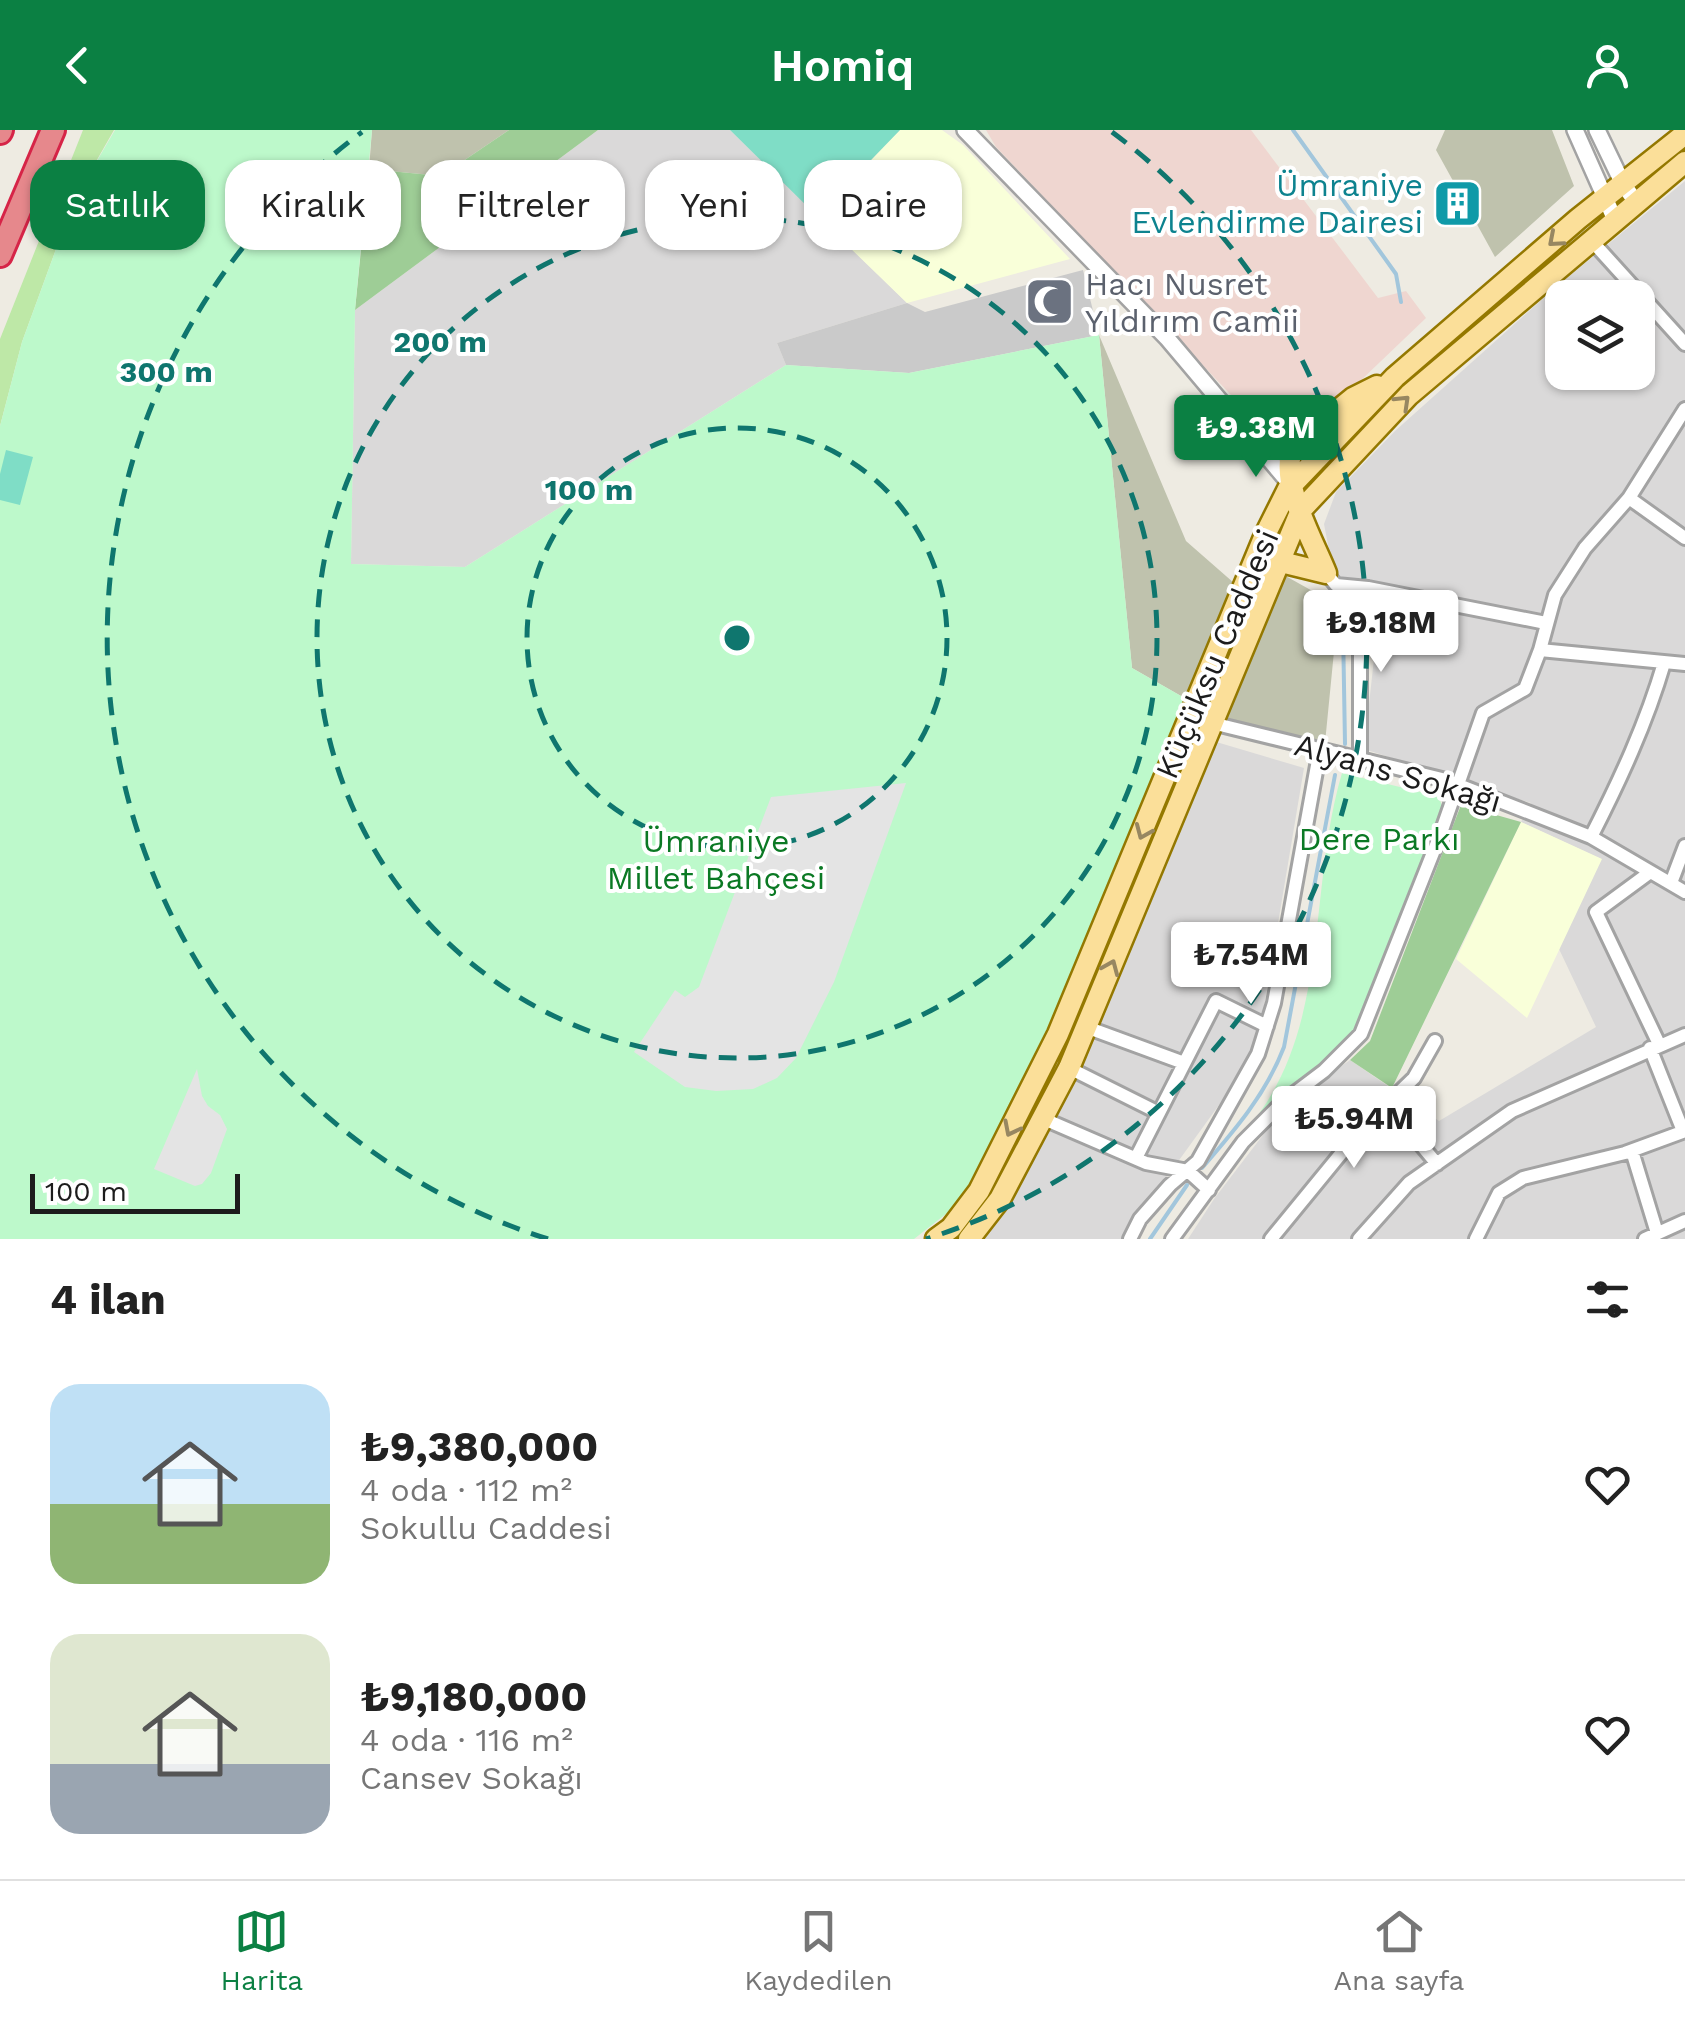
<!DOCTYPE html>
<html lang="tr">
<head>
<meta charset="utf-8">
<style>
  :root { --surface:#fff; --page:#f2f2f2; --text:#222; --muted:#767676; --line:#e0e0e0; --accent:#0b8043 }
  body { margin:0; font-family:"Work Sans",sans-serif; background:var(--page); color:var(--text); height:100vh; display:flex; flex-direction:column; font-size:38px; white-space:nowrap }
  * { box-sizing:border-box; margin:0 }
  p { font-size:32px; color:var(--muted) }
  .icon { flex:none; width:55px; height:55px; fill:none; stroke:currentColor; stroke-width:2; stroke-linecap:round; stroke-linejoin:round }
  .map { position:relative; height:1109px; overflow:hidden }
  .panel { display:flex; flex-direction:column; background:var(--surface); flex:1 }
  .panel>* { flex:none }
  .guide { position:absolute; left:30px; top:30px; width:1000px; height:90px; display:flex; gap:20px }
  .controls { position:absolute; left:1545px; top:150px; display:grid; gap:20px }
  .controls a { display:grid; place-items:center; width:110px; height:110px; border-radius:20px; background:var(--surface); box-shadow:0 2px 8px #0004; font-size:50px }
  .scale { position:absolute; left:30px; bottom:25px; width:210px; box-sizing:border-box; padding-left:10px; border:5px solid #1c1c1c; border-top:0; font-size:28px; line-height:35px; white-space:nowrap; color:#1c1c1c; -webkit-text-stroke:8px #fff; paint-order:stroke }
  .price { position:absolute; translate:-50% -85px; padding:0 22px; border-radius:10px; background:#fff; color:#222; font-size:32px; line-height:65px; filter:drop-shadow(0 2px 5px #0008) }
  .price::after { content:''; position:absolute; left:50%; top:60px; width:30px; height:22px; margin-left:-15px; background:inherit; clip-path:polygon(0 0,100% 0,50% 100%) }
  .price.selected { background:var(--accent); color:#fff }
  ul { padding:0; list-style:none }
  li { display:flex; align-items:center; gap:30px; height:250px; padding:0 50px }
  li span { display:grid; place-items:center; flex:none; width:280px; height:200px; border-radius:30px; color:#555 }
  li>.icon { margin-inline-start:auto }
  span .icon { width:120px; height:120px; fill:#fffc; stroke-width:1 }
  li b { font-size:42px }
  h2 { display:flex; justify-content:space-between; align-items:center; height:120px; padding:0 50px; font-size:42px }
  .tag { padding:0 35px; border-radius:30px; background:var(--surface); box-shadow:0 2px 8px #0004; font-size:35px; line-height:90px }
  .tag.selected { background:var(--accent); color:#fff }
  header { display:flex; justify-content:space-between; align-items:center; height:130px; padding:0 50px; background:var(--accent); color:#fff; font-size:45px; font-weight:600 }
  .dock { display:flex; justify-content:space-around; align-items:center; height:140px; border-top:2px solid var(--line); background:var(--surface); font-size:28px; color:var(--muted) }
  .dock a { display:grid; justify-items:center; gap:5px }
  .dock .selected { color:var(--accent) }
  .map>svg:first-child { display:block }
</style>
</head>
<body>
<header><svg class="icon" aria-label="back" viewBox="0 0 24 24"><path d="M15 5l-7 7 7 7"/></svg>Homiq<svg class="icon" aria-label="person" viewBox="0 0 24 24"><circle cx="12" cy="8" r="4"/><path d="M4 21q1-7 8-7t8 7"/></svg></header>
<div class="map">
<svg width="1685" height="1109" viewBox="0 0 1685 1109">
  <rect width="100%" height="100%" fill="#eeebe2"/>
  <path fill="#dad9d9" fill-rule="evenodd" d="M598,0H730L907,173L777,213L786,235L465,437L351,434L355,180Z
    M1685,51V1109H1188L1214,1069L1266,1001L1312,957L1350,930L1439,991L1596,897L1559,819L1601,729L1521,692L1531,673L1364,619L1381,466L1389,454L1335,451L1324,394L1336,362L1395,301L1556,157ZM1562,168H1638V242H1562Z
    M1213,611L1304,638L1260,901L1232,957L1122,1109H984L1014,1064Z"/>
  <path fill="#efd6d0" d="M986,0H1251L1378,168L1406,161L1426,188L1310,299L1267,303L996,17Z"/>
  <path fill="#f9ffd9" d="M900,0H942L963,15L1070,129L907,173L817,86Z
    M1521,692L1602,729L1527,888L1456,829Z"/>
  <path fill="#cacaca" d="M1083,140L1099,205L909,243L786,235L777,213L907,173L925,182Z"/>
  <path fill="#bfc2ad" d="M372,0H509L441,46L369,39Z
    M1445,0H1552L1574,56L1495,127L1436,20Z
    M1099,205L1186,411L1234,453L1188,570L1132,538Z
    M1282,444L1325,468L1337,491L1325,613L1222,593Z"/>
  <path fill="#bee8a7" d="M83,0H114L74,70L22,212L0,296V209Z"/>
  <path fill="#9ecd96" d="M509,0H598L355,180L369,39L441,46Z
    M1461,675L1521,692L1392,958L1350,930L1370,911Z"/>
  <path fill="#bdf9cb" d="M115,0H372L355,180L351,434L465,437L786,235L909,243L1099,205L1132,538L1188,570L1059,895L965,1069L914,1109H0V296L22,212L74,70Z
    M1342,643L1433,665L1439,668L1443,678L1356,902L1345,917L1277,969L1248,1001L1246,1000C1332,901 1307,761 1342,643Z"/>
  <path fill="#7fddc6" d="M730,0H900L817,86Z
    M6,320L33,327L20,375L0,370V344Z"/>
  <path fill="#e4e4e4" d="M906,653L834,852L796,928L777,948L753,959L716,961L685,957L634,922L675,860L685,867L699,857L771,667Z
    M197,939L202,966L208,976L220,985L227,999L211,1043L202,1054L195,1056L154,1039Z"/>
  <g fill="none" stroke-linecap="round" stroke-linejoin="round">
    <path stroke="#a2c6dc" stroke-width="4" d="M1293,0L1396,144L1401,172
      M1343,498L1345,614
      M1202,1038C1235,1000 1266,964 1284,917L1335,645
      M1150,1109L1187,1055"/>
    <defs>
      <path id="minor" d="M1591,110L1685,214
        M1685,279L1629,368L1585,418L1555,465L1540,520L1685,534
        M1629,368L1685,408
        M1326,443L1336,455L1368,458L1546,493
        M1212,593L1446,650L1591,707L1685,762
        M1360,629V513L1368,458
        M1591,707C1620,650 1646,594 1664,533
        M1649,743L1596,782L1659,914
        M1671,753L1685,716
        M1086,897L1184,933
        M1650,918L1683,1001
        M1069,938L1159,983
        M1387,974L1414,948L1435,911
        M1044,989L1146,1033L1188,1041L1209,1060
        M1632,1021L1657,1103
        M1136,1028L1216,871L1267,896
        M1130,1109L1140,1089L1170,1055L1198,1031L1258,924L1274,873L1320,619
        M1172,1109L1243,1012L1283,972L1324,941L1361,904L1442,700L1483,583L1525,559L1540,520
        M1271,1109L1366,993L1387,974L1437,1034
        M1359,1109L1409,1053L1512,981L1685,905
        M1476,1109L1499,1063L1523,1048L1625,1023L1685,1001
        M1645,1109L1685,1091"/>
      <path id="tertiary" d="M965,0L1167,208L1291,355
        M1575,0L1615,90
        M1597,0L1623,54L1636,72"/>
      <path id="primary" d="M1277,431L1326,443C1313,410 1277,348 1294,316L1353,268L1377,256
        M936,1109L951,1098L979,1061L1058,904L1265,405L1288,359L1395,247L1578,89L1685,4
        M969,1109L1000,1069L1069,938L1301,380L1409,265L1685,32"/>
      <path id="motorway" d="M0,2L1,0
        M0,125L53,0"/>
    </defs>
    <use href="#minor" stroke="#a3a3a3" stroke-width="18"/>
    <use href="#tertiary" stroke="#a3a3a3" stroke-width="20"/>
    <use href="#primary" stroke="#947800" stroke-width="25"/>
    <use href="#motorway" stroke="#d62447" stroke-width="28"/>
    <use href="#minor" stroke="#fff" stroke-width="12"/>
    <use href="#tertiary" stroke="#fff" stroke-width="15"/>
    <use href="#primary" stroke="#fbdf99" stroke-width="20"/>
    <use href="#motorway" stroke="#e6888c" stroke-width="22"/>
  </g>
  <defs><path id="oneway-chevron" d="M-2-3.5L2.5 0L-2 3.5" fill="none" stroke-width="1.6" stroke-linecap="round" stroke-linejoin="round" transform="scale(2.5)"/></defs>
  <g stroke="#978761">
    <use href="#oneway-chevron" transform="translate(1555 110) rotate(139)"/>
    <use href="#oneway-chevron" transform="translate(1403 272) rotate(-44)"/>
    <use href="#oneway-chevron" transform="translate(1143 702) rotate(113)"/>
    <use href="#oneway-chevron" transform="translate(1111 837) rotate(-67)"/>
    <use href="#oneway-chevron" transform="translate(1011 999) rotate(117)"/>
  </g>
  <g fill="none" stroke="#0f766e" stroke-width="5" stroke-dasharray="18 12">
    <circle cx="737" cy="508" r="210"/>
    <circle cx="737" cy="508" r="420"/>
    <path d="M548 1109A630 630 0 0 1 362 2M1112 2A630 630 0 0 1 926 1109"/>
  </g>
  <defs>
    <symbol id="building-square" viewBox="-11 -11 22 22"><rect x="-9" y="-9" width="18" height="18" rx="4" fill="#0f9aa8" stroke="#fff"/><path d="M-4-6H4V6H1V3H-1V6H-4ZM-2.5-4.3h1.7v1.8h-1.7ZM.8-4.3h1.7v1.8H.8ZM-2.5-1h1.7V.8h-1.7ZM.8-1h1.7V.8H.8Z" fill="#fff"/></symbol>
    <symbol id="mosque-square" viewBox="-11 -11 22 22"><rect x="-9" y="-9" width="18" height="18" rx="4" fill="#6b7280" stroke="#fff"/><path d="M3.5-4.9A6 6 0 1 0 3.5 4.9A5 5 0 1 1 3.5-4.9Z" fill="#fff"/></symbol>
  </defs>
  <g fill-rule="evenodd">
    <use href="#building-square" x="1430" y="46" width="55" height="55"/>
    <use href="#mosque-square" x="1022" y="144" width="55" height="55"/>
  </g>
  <g text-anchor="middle" stroke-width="8" stroke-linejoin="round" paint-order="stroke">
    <g font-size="32" fill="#0d838f" stroke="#fff" text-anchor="end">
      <text x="1423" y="66">Ümraniye<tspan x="1423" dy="37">Evlendirme Dairesi</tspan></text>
    </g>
    <g font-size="32" fill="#5b616d" stroke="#fff" text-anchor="start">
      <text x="1085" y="165">Hacı Nusret<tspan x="1085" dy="37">Yıldırım Camii</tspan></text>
    </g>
    <g font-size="32" fill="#1c1c1c" stroke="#fff">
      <text transform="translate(1217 524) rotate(-67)" y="11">Küçüksu Caddesi</text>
      <text transform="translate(1398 643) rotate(16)" y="11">Alyans Sokağı</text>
    </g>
    <g font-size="32" fill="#0b7924" stroke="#fff">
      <text x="1379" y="720">Dere Parkı</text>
      <text x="716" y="722">Ümraniye<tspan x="716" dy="37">Millet Bahçesi</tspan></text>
    </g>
  </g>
  <circle cx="737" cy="508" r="15" fill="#0f766e" stroke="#fff" stroke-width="5"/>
  <g font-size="30" text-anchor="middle" font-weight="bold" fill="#0f766e" stroke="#fff" stroke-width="8" stroke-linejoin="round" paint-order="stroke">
    <text x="440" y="222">200 m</text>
    <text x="166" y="252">300 m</text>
    <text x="589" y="370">100 m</text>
  </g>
</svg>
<div class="controls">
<a><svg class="icon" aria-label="layers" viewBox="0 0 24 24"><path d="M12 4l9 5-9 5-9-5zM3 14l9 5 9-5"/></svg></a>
</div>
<div class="scale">100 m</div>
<b class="price selected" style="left:1256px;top:350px">₺9.38M</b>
<b class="price" style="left:1381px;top:545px">₺9.18M</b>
<b class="price" style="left:1251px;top:877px">₺7.54M</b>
<b class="price" style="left:1354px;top:1041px">₺5.94M</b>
<div class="guide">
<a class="tag selected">Satılık</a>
<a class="tag">Kiralık</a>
<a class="tag">Filtreler</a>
<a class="tag">Yeni</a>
<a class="tag">Daire</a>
</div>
</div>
<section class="panel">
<h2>4 ilan<svg class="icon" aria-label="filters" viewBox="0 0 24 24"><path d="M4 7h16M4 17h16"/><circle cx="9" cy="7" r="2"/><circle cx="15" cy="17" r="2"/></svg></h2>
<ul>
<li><span style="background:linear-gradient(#bfe0f5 60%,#8fb573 0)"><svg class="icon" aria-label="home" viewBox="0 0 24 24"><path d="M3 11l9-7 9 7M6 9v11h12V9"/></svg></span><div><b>₺9,380,000</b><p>4 oda · 112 m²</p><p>Sokullu Caddesi</p></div><svg class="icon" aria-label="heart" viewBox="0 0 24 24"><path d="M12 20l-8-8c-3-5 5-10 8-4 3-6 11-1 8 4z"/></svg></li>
<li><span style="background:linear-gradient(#dfe7d0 65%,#9aa5b1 0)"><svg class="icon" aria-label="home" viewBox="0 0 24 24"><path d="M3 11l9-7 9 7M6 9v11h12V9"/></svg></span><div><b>₺9,180,000</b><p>4 oda · 116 m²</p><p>Cansev Sokağı</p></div><svg class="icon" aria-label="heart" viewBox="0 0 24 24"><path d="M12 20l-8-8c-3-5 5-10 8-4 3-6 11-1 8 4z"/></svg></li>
</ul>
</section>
<nav class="dock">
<a class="selected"><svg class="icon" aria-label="map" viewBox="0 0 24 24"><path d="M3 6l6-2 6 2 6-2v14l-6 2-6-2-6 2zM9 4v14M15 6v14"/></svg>Harita</a>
<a><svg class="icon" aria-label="saved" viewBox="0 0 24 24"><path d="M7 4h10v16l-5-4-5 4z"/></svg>Kaydedilen</a>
<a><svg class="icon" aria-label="home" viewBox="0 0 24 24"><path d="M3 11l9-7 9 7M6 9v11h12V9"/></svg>Ana sayfa</a>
</nav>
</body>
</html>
